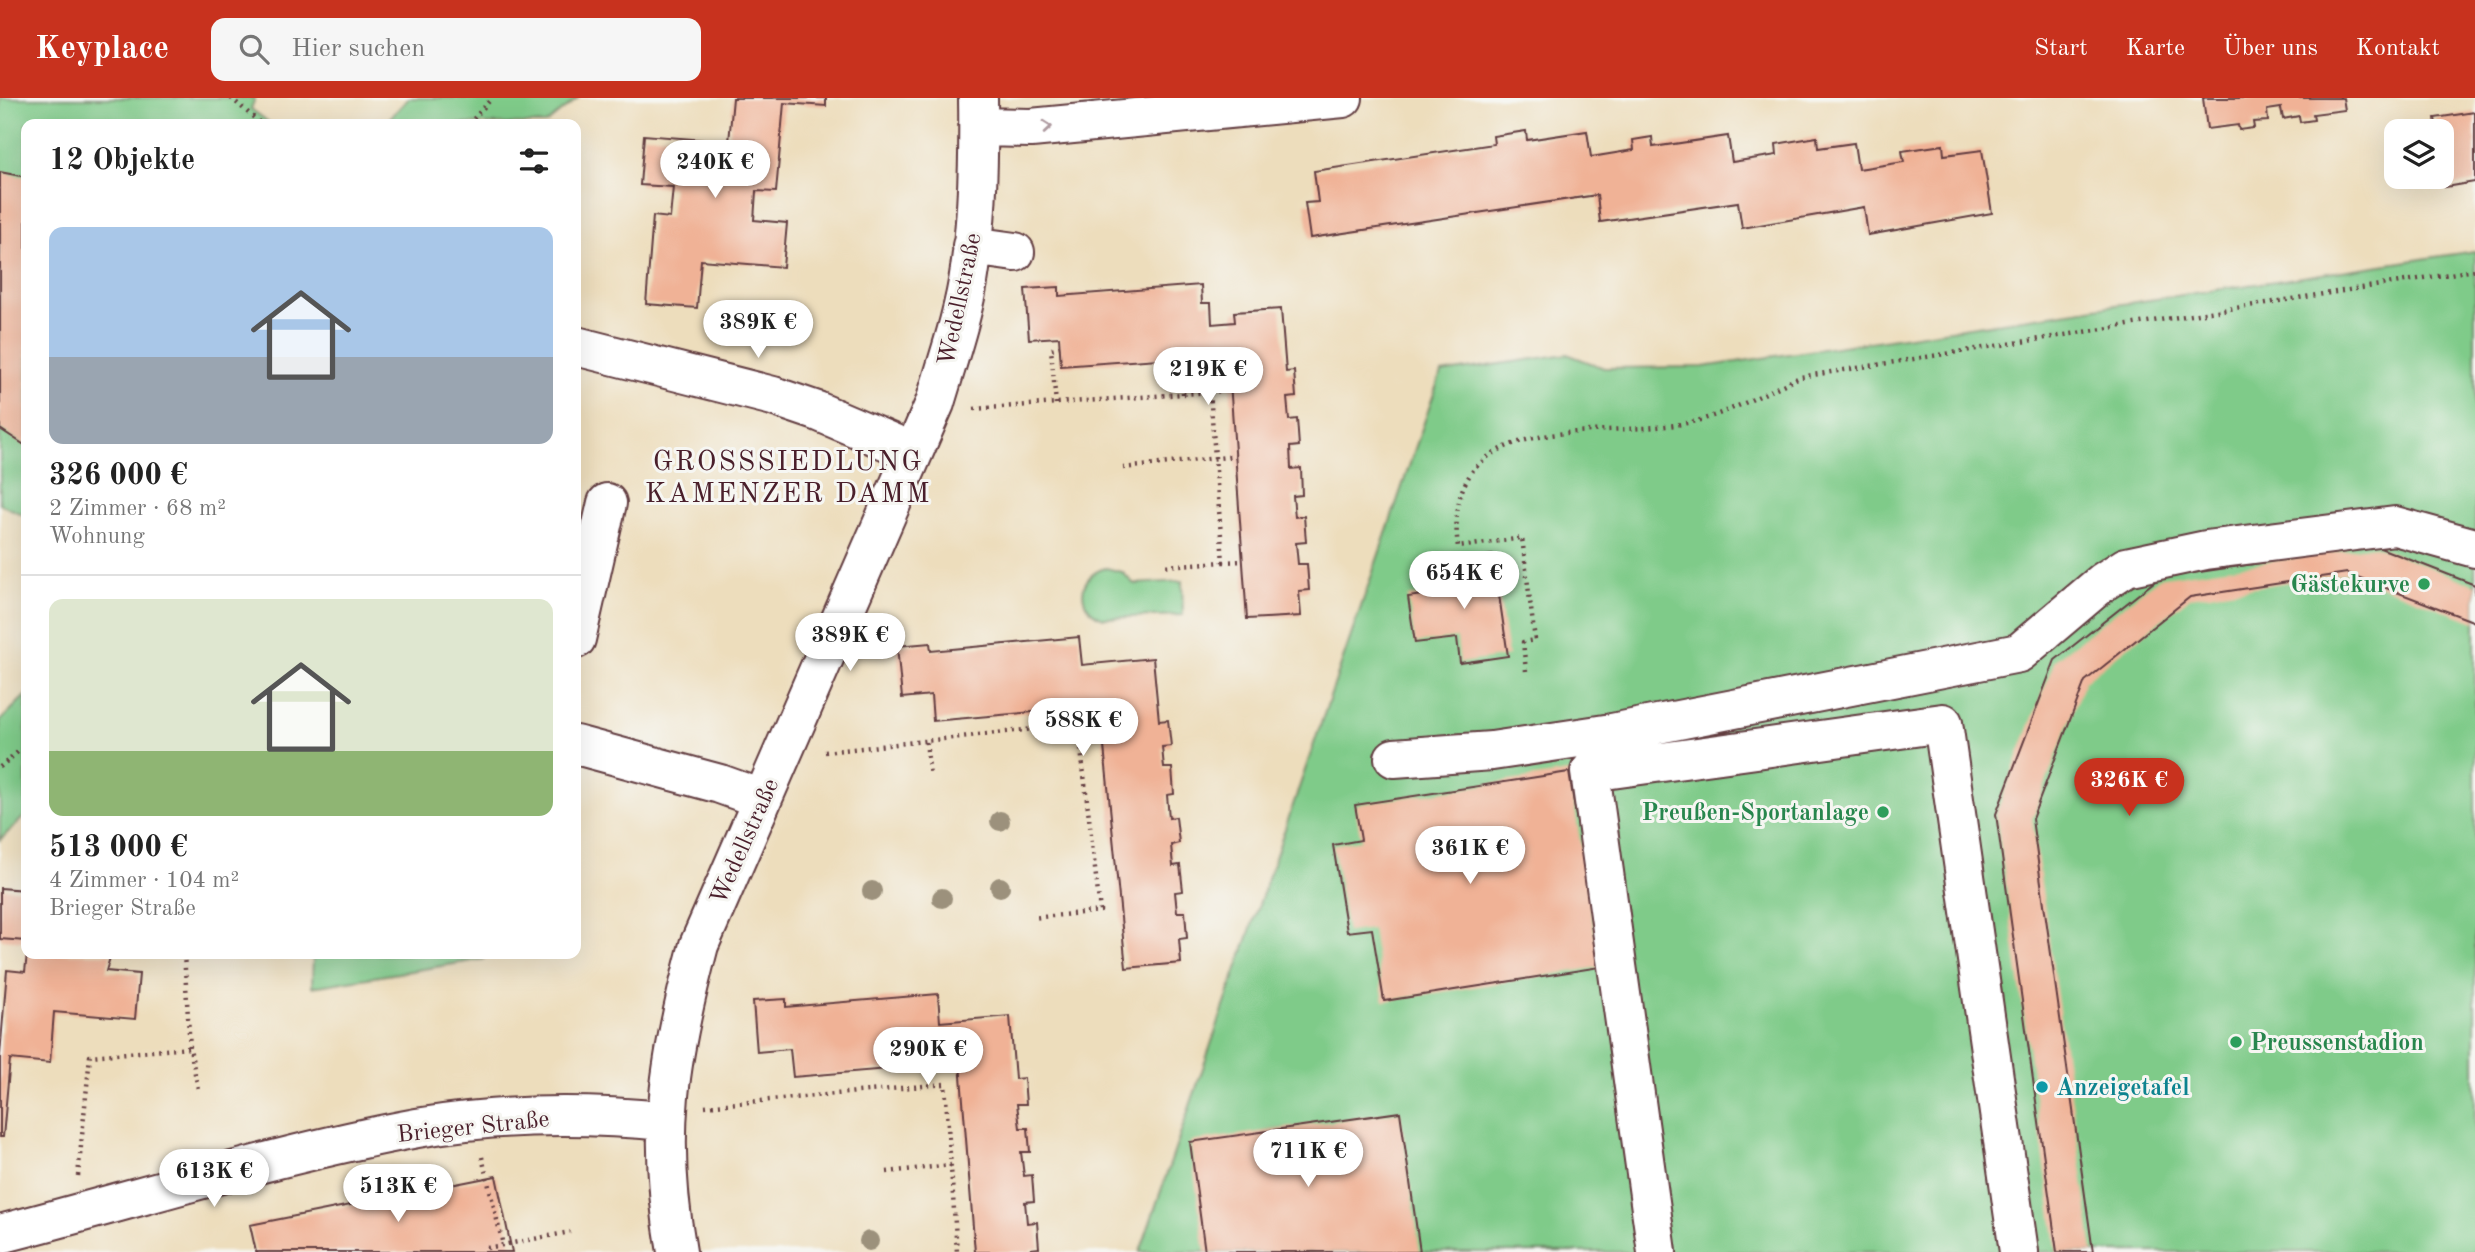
<!DOCTYPE html>
<html lang="de">
<head>
<meta charset="utf-8">
<style>
  :root { --surface:#fff; --page:#f6f6f6; --text:#222; --muted:#767676; --line:#e0e0e0; --accent:#c8321e }
  body { margin:0; font-family:"Old Standard TT",serif; background:var(--page); color:var(--text); height:100vh; display:flex; flex-direction:column; font-size:26px; white-space:nowrap }
  * { box-sizing:border-box; margin:0 }
  p { font-size:23px; color:var(--muted) }
  .icon { flex:none; width:38px; height:38px; fill:none; stroke:currentColor; stroke-width:2; stroke-linecap:round; stroke-linejoin:round }
  .map { position:relative; flex:1; overflow:hidden }
  .details { position:absolute; left:21px; top:21px; width:560px; height:840px; display:flex; flex-direction:column; background:var(--surface); border-radius:14px; box-shadow:0 7px 28px #0002 }
  .details>* { flex:none }
  .fabs { position:absolute; left:2384px; top:21px; display:grid; gap:14px }
  .fabs a { display:grid; place-items:center; width:70px; height:70px; border-radius:14px; background:var(--surface); box-shadow:0 7px 28px #0002; font-size:35px }
  .price { position:absolute; translate:-50% -60px; padding:0 16px; border-radius:24px; background:#fff; color:#222; font-size:23px; line-height:46px; filter:drop-shadow(0 2px 4px #0008) }
  .price::after { content:''; position:absolute; left:50%; top:42px; width:21px; height:16px; margin-left:-10px; background:inherit; clip-path:polygon(0 0,100% 0,50% 100%) }
  .price.active { background:var(--accent); color:#fff }
  ul { padding:0; list-style:none }
  li { display:grid; align-content:center; gap:14px; height:371px; padding:0 28px }
  li+li { border-top:2px solid var(--line) }
  li span { display:grid; place-items:center; height:217px; border-radius:14px; color:#555 }
  li>.icon { margin-inline-start:auto }
  span .icon { width:126px; height:126px; fill:#fffc; stroke-width:1 }
  li b { font-size:30px }
  h2 { display:flex; justify-content:space-between; align-items:center; height:84px; padding:0 28px; font-size:30px }
  header { display:flex; align-items:center; gap:42px; box-sizing:border-box; height:98px; padding:0 35px; background:var(--accent); color:#fff }
  header strong { font-size:33px }
  nav { display:flex; gap:38px; margin-inline-start:auto; font-size:24px }
  .search { width:490px; height:63px; background:var(--page); display:flex; align-items:center; gap:18px; box-sizing:border-box; padding:0 24px; border-radius:14px; color:var(--muted); font-size:26px }
  .map>svg:first-child { display:block }
</style>
</head>
<body>
<header>
<strong>Keyplace</strong>
<div class="search"><svg class="icon" aria-label="search" viewBox="0 0 24 24"><circle cx="10" cy="10" r="6"/><path d="M15 15l6 6"/></svg>Hier suchen</div>
<nav><a>Start</a><a>Karte</a><a>Über uns</a><a>Kontakt</a></nav>
</header>
<div class="map">
<svg width="2475" height="1154" viewBox="0 0 2475 1154">
  <rect width="100%" height="100%" fill="#f6f6f2"/>
  <filter id="ink" filterUnits="userSpaceOnUse"><feTurbulence type="fractalNoise" baseFrequency=".0143" numOctaves="2"/><feDisplacementMap in="SourceGraphic" scale="14" xChannelSelector="R" yChannelSelector="G"/><feConvolveMatrix kernelMatrix="1 2 1 2 8 2 1 2 1" color-interpolation-filters="sRGB"/></filter>
  <filter id="wash" filterUnits="userSpaceOnUse"><feTurbulence type="fractalNoise" baseFrequency=".00686" numOctaves="4" result="noise"/><feDisplacementMap in="SourceGraphic" scale="28" xChannelSelector="R" yChannelSelector="G"/><feGaussianBlur stdDeviation="1.57" result="paint"/><feColorMatrix in="noise" values="0 0 0 0 0 0 0 0 0 0 0 0 0 0 0 0 0 1.4 0 .05"/><feComposite in="paint" operator="in"/></filter>
  <g filter="url(#wash)">
    <rect width="100%" height="100%" fill="#edddbc"/>
    <path fill="#7fcb89" stroke="#64755a" stroke-width="2" d="M0,0H255L251,11L271,26H26V418L0,406Z
      M409,0H578L546,26H384Z
      M2475,153V1154H1140L1441,275L1567,256L1604,270L1703,269Z
      M1106,470L1122,474L1134,486L1182,483L1183,517L1104,520C1075,511 1077,477 1106,470Z
      M26,597V717L0,742V623Z
      M313,856H485L484,861L312,889Z"/>
    <g id="blocks">
      <path fill="#f0b296" d="M733,0H826V8L784,5L776,94L756,93L754,122L787,125L783,169L701,162L697,210L646,206L653,118L670,120L673,89L640,87L644,37L729,44Z
        M2203,0H2343L2345,12L2313,16L2314,22L2300,24L2299,18L2283,21L2281,10L2267,12L2268,23L2253,24L2254,30L2239,32L2238,27L2207,31Z
        M2475,14V84L2445,89L2441,33H2437L2435,20Z
        M1526,33L1527,42L1587,33L1591,59L1634,52L1633,42L1652,39L1653,49L1728,38L1732,64L1777,57L1776,46L1817,39L1818,50L1854,45L1858,71L1904,64L1902,53L1943,47L1944,57L1982,52L1992,115L1868,137L1864,109L1742,130L1738,104L1600,124L1597,97L1310,140L1305,105L1318,104L1314,73L1494,46L1493,38Z
        M0,74L26,79V348L0,331Z
        M1201,187L1202,205H1211L1212,226L1235,224L1234,214L1281,211L1286,274L1294,273L1296,299L1287,300L1289,322L1297,321L1299,348L1290,349L1291,371L1301,370L1302,397L1293,398L1295,419L1304,418L1306,444L1296,445L1298,466H1307L1309,492L1299,493L1301,518L1247,521L1228,256L1061,268L1059,239L1029,241L1025,191L1059,189V198Z
        M2375,448L2475,487V524L2347,475L2190,499L2085,583L2032,721L2093,1154H2057L1996,716L2055,562L2159,480Z
        M1493,457L1508,558L1460,565L1457,540L1415,545L1408,499L1450,493L1446,464Z
        M1079,539L1082,567L1153,560L1159,623L1168,622L1171,648L1162,649L1164,670H1172L1174,696L1167,697L1169,720L1176,719L1179,745L1171,747L1173,768L1180,767L1183,793L1175,794L1177,814H1185L1187,840L1179,841L1181,865L1126,870L1100,608L933,623L931,597L902,600L897,548L930,545L931,553Z
        M1569,674L1600,869L1384,903L1372,831L1347,834L1333,747L1361,742L1355,707Z
        M0,790L26,792V843L0,841Z
        M27,856H111L106,873L139,876L135,921L54,914L50,965L10,961L3,1039H0V957L7,872L25,874Z
        M938,896L940,924L1010,918L1015,981L1024,980L1026,1006H1017L1020,1030H1028L1030,1054H1021L1024,1078L1032,1077L1034,1103L1025,1104L1027,1125L1037,1124L1039,1150L1030,1151L1031,1154H975L960,965L793,979L790,951L757,954L753,903L786,901V909Z
        M1400,1014L1420,1154H1205L1190,1044Z
        M496,1078L512,1154H256L250,1127Z"/>
    </g>
  </g>
  <g filter="url(#ink)">
    <use href="#blocks" fill-opacity="0" stroke="#623c41" stroke-width="2"/>
    <g fill="none" stroke-linecap="round" stroke-linejoin="round">
      <defs>
        <path id="minor" d="M979,29L1031,30L1343,0
          M972,148L1015,154
          M576,248L773,298L817,313L913,354
          M576,541L607,405
          M576,647L720,686L762,701
          M1394,660L1492,653L1612,635L2019,555L2103,484L2126,469L2206,452L2395,428L2475,450
          M0,1136C138,1101 276,1056 417,1030C498,1016 583,1015 665,1023
          M677,1154C656,1037 669,960 699,847L935,305C948,261 964,216 970,171C978,114 979,57 978,0
          M1657,1154L1590,674L1943,625L2019,1154"/>
      </defs>
      <use href="#minor" stroke="#623c41" stroke-width="42"/>
      <path stroke="#623c41" stroke-width="4.5" stroke-dasharray="2 5" stroke-linecap="butt" d="M231,0L259,24
        M469,26L492,0
        M1180,259L1183,296
        M1210,294L1231,292
        M1056,306L1051,251L1060,249
        M974,311L1210,294L1223,464L1164,468
        M1123,370L1236,358
        M1223,464L1243,463
        M1526,573L1523,544L1535,542L1522,440L1458,449C1439,303 1607,345 1696,323C1729,315 1768,293 1800,279L2475,172
        M926,644L930,677
        M825,654L1078,626L1100,813L1033,820
        M0,669L26,647
        M184,856L190,950L198,991
        M705,1008L945,986L957,1154
        M482,1059L503,1147
        M887,1074L951,1067
        M78,1078L90,958L190,950
        M487,1150L570,1134"/>
      <use href="#minor" stroke="#fff" stroke-width="38"/>
    </g>
    <g fill="#9c917c">
      <circle cx="1000" cy="723" r="10"/>
      <circle cx="1000" cy="789" r="10"/>
      <circle cx="872" cy="793" r="10"/>
      <circle cx="942" cy="800" r="10"/>
      <circle cx="869" cy="1143" r="10"/>
    </g>
    <defs><path id="oneway-chevron" d="M-2-3.5L2.5 0L-2 3.5" fill="none" stroke-width="1.6" stroke-linecap="round" stroke-linejoin="round" transform="scale(1.75)"/></defs>
    <use stroke="#ae9aa0" href="#oneway-chevron" transform="translate(1047 29) rotate(-5)"/>
  </g>
  <g fill="#2e9e5b" stroke="#f6f6f2" stroke-width="2.5">
    <circle cx="2424" cy="486" r="7"/>
    <circle cx="1883" cy="714" r="7"/>
    <circle cx="2236" cy="944" r="7"/>
  </g>
  <circle fill="#0f9aa8" stroke="#f6f6f2" stroke-width="2.5" cx="2042" cy="989" r="7"/>
  <g text-anchor="middle" stroke-width="6" stroke-linejoin="round" paint-order="stroke">
    <g font-size="24" fill="#4a1f2b" stroke="#f6f6f2">
      <text transform="translate(959 201) rotate(-78)" y="8">Wedellstraße</text>
      <text transform="translate(744 743) rotate(-66)" y="8">Wedellstraße</text>
      <text transform="translate(473 1028) rotate(-6)" y="8">Brieger Straße</text>
    </g>
    <g font-size="24" font-weight="bold" fill="#27864d" stroke="#f6f6f2" text-anchor="end">
      <text x="2410" y="494">Gästekurve</text>
      <text x="1869" y="722">Preußen-Sportanlage</text>
      <text x="2250" y="952" text-anchor="start">Preussenstadion</text>
    </g>
    <g font-size="24" font-weight="bold" fill="#0d838f" stroke="#f6f6f2" text-anchor="start">
      <text x="2056" y="997">Anzeigetafel</text>
    </g>
    <g font-size="28" letter-spacing="2" fill="#4a1f2b" stroke="#f6f6f2">
      <text x="788" y="372">GROSSSIEDLUNG<tspan x="788" dy="32">KAMENZER DAMM</tspan></text>
    </g>
  </g>
</svg>
<div class="fabs">
<a><svg class="icon" aria-label="layers" viewBox="0 0 24 24"><path d="M12 4l9 5-9 5-9-5zM3 14l9 5 9-5"/></svg></a>
</div>
<b class="price" style="left:715px;top:102px">240K €</b>
<b class="price" style="left:758px;top:262px">389K €</b>
<b class="price" style="left:1208px;top:309px">219K €</b>
<b class="price" style="left:1464px;top:513px">654K €</b>
<b class="price" style="left:850px;top:575px">389K €</b>
<b class="price" style="left:1083px;top:660px">588K €</b>
<b class="price active" style="left:2129px;top:720px">326K €</b>
<b class="price" style="left:1470px;top:788px">361K €</b>
<b class="price" style="left:928px;top:989px">290K €</b>
<b class="price" style="left:1308px;top:1091px">711K €</b>
<b class="price" style="left:214px;top:1111px">613K €</b>
<b class="price" style="left:398px;top:1126px">513K €</b>
<section class="details">
<h2>12 Objekte<svg class="icon" aria-label="filters" viewBox="0 0 24 24"><path d="M4 7h16M4 17h16"/><circle cx="9" cy="7" r="2"/><circle cx="15" cy="17" r="2"/></svg></h2>
<ul>
<li><span style="background:linear-gradient(#a9c7e8 60%,#9aa5b1 0)"><svg class="icon" aria-label="home" viewBox="0 0 24 24"><path d="M3 11l9-7 9 7M6 9v11h12V9"/></svg></span><div><b>326 000 €</b><p>2 Zimmer · 68 m²</p><p>Wohnung</p></div></li>
<li><span style="background:linear-gradient(#dfe7d0 70%,#8fb573 0)"><svg class="icon" aria-label="home" viewBox="0 0 24 24"><path d="M3 11l9-7 9 7M6 9v11h12V9"/></svg></span><div><b>513 000 €</b><p>4 Zimmer · 104 m²</p><p>Brieger Straße</p></div></li>
</ul>
</section>
</div>
</body>
</html>
